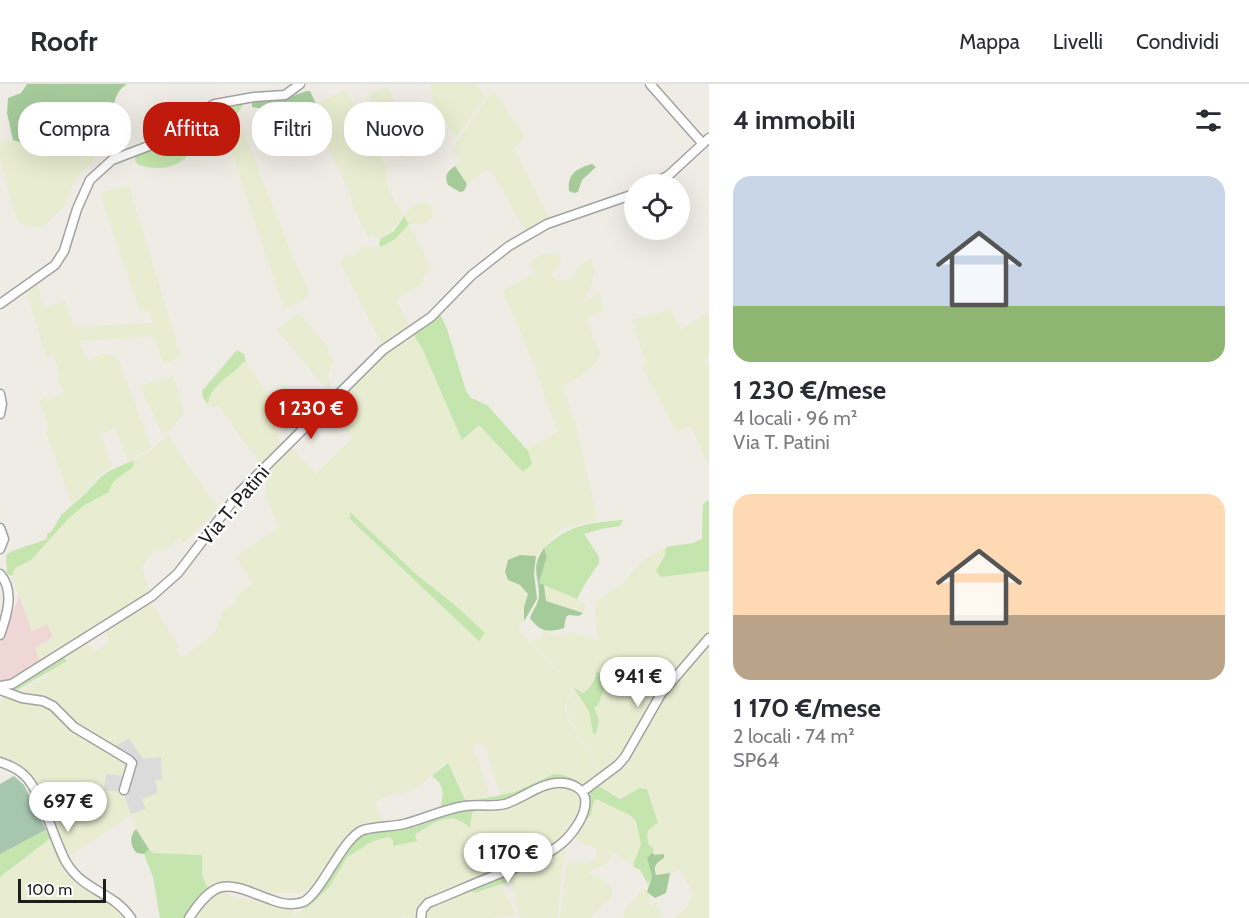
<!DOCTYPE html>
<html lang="it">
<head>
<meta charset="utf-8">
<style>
  :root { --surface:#fff; --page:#f2f2f3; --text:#2b2b33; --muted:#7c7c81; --line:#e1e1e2; --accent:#bf1a0c }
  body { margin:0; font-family:Cabin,sans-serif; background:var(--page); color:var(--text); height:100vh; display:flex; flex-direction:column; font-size:22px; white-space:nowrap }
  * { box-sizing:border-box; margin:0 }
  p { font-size:20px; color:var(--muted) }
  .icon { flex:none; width:33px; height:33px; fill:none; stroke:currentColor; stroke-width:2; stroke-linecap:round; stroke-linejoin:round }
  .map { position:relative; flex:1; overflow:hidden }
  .details { display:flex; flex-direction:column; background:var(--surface); width:540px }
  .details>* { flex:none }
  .top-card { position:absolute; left:18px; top:18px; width:570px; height:54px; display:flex; gap:12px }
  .controls { position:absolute; left:624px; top:90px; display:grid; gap:12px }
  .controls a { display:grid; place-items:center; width:66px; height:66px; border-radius:50%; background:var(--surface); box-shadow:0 6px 24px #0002; font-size:30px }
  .scale { position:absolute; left:18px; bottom:15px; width:88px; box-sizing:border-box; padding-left:6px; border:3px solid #1e1e1e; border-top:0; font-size:16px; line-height:21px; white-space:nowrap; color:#1e1e1e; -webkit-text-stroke:4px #fff; paint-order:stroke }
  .price { position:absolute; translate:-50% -51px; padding:0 14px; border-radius:21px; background:#fff; color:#222; font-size:20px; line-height:39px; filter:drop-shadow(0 2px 3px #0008) }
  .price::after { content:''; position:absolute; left:50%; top:36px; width:18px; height:14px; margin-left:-9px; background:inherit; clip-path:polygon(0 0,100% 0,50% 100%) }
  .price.active { background:var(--accent); color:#fff }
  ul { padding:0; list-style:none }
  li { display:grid; align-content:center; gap:12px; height:318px; padding:0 24px }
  li span { display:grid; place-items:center; height:186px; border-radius:18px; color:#555 }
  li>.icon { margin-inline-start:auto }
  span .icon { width:108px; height:108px; fill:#fffc; stroke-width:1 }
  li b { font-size:26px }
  h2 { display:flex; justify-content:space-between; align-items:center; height:72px; padding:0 24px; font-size:26px }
  .chip { padding:0 21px; border-radius:24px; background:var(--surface); box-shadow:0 6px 24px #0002; font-size:21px; line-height:54px }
  .chip.active { background:var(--accent); color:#fff }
  header { display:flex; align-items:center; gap:36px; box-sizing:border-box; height:84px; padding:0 30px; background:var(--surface); border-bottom:2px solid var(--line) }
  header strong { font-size:28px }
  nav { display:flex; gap:33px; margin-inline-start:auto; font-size:21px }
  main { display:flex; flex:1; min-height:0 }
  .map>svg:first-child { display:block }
</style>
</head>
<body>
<header>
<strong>Roofr</strong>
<nav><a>Mappa</a><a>Livelli</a><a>Condividi</a></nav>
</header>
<main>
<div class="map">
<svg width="709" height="834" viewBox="0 0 709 834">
  <rect width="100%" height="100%" fill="#eeece4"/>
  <path fill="#dcdbdb" d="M129,654L143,674L161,673L162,696H155L158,709L142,715L146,725L131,730L103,707L106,690L126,692L110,665Z"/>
  <path fill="#eed7d4" d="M19,512L32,547L47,540L54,553L41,579L12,597L0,601V560Z"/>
  <path fill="#e8ecd0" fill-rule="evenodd" d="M430,0H475L485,13L456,54L433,17Z
    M387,3L417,65L401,75L387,41L384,39L369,11Z
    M345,6L387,85L385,90L388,105L403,131L392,146L379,154L371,151L368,153L355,127L349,106L308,24Z
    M493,6L523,50L524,54L514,64L550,136L526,148L491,86L484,87L467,100L455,82L459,76L452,65Z
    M237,31L288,161L309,209L303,216L292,222L284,224L222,39Z
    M94,32L96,67L92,79L81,88L75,97L63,124L47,139L41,143L26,142L20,139L12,121L0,74V58L13,56L33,63L53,57L77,40Z
    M129,102L181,273L163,280L155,252L79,257L88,277L102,270L117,272L151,363L128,377L115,343L101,351L112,382L101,390L84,409L72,419L46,348L49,344L39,317L46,312L48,316L64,308L57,294L60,292L54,271L46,272L26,205L37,198L43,224L65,217L74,243L152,239L149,227H140L100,109Z
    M421,119L431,122L433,125L432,134L423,140H409L432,186L422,192L424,198L396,216L410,244L383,262L340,178L349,170L352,173L364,163H382L409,140L404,132L412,122Z
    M545,169L560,172L561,176L551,192L557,197L571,195L581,180L591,175L595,187L587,213L590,215L600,208L604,227L590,232L587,237L600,270L596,278L579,293L563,302L576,342L598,437L585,438L565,444L555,450L536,472L520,471L506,479L505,493L508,496L520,501L528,510L524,523V537L518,545L548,579L568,597L533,561V557L542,553L541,546L562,553L568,549H573L599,557L595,538L596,518L621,501L642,477L666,463L665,471L656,487L661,493L709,487V549L697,567L661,606L651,620L622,674L601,692L593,674L567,631V620L574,604L569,599L572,604L565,622L566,632L592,675L600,693L585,703L574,694L564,690H554L501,712L484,659L473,661L490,714L466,718L447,677L420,702L404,710L394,709L375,718L384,740L361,743L348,752L339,761L315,801L301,809H272L230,801L207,803L202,791V771L153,769L136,745L131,731L68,773L48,725L31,694L22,686L0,675V622L5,609L18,614L46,619L57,626L68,640L121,671L131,679L126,692L106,690L104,706L123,708L131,730L146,725L142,715L158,709L155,696H162L161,673L143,675L129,654L112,664L72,639L52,620L41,615L15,611L49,590L48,588L66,577L63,573L87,558L93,568L109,559L105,546L150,517L179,563L176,566L182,574L215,549L221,530L228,523L238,520L234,513L252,500L236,472L279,443L266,412L267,386L290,362L316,390L353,354L326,326L382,271L413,249L423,266L462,355L479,340L523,388L532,380L526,365L558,348L530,271L503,207L535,189L529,178ZM351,429L417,491L455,521L484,549L479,556L350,435ZM597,587L618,609L605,603L598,621L594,623L599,637L596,650L593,649L590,627L575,605L583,609L586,607Z
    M671,226L681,246L709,227V273L704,276L709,284V382L691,342L676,347L642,283L646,281L632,236Z
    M299,229L328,263L329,270L333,276L328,291L332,307L329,308L277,246Z
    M243,277L246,279L282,332L277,344L281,363L262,382L219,322L209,323L208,320V316L217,302Z
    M174,292L184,330L164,353L140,302Z
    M169,351L182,373L218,424L184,459L179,454L167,465L152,467L151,471L141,483L149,505L140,514L41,579L35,564L53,553L47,540L32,547L12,493L13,487L17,482L31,476L67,436L83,422L102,412L113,398L134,380V376L142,370H148L155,362Z
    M544,501L586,520L583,529L546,517Z
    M709,555V834H672L688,823L693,809L680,785L673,789L656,791L654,785L656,780L664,774V771H654L653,764L649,761L647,753L650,743L658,739L650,710L646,703H643L620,713L598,700L611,691L657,619Z
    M551,703H571L579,709L581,716L573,736L556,759L533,773L531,767L496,787L429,814L420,820L417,834H408L401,831V834H193L209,813L218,808L229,807V811L236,815H253L292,826L293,833L320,813L330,801L347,773L373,757L388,753L393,756V762L417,756L415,751L417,749L446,734L470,739L474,727Z
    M596,715L630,731L636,737L641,760L634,779V783L615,769L612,770L607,779L587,789L603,796L610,802L613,808L610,814L589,834H560L567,780L571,778L588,779L597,772L596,765L590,761H585L572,750L582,735L585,736L589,733L593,719Z
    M52,753L67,787L76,799L88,808L110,819L126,834H0V793Z
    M567,759L562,785L557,834H523L520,832L511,798L501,801L516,831L490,834H426L425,830L431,822L470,806L481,808L510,797L519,784Z
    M644,804L650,811V824L655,817L664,834H624L626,824Z"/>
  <path fill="#c4e5ad" d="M243,19C238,37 218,38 204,49C197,54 195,60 191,67C179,86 155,87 137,80L135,76L136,69L196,32L216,23Z
    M404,132L409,140C400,150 392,160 379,163L380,155L394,147Z
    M440,230L447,245L466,307L471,314L487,321L528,367L532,380L523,388L479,341L462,356L423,266L413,249Z
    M237,266L244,270L246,279L243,278C232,293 211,299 208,320L203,314L202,307Z
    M134,376L133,383C124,391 111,395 109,408L83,422L67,436L31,476L15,484L12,492L7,490L6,471C15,464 36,460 47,455V450L52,447L61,431L84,411L100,394L109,387Z
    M709,416V487L661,493L656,487L665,471L666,463L693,459L702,455L703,420Z
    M350,428L417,491L455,521L485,549L479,557L350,435Z
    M623,436L620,442L601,445L584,450L599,473V479L586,498L577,515L539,499L547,472L544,464C570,440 589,439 623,436Z
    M63,573L67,577L17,606L12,608L10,607Z
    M597,587L601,591L602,601L605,603L598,621L594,623L599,637L596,650L593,649L589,627L574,604L583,609C591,604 595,595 597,587Z
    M448,679L466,718L440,725C444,712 445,700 432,692Z
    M554,690C568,690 574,695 585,703L571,695H558L505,715L488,718H469L514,708Z
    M597,701L620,715L640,704L647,705L658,739C648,744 645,749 649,761L653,764V768L647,774L652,792L648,800L640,786L634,783V779L641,760L636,737L630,731L596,715C590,722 594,731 586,736L584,733L588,708Z
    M479,725L472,729L470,744C451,725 435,739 417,749L415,751L417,757L393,762V756L388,753L373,757L347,773L330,802L312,820L301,828L313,817L350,760L362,750L371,747L416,743L454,728Z
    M49,745L52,753L0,793V770Z
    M149,765L153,769L202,771V791L207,803L212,802L196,817L186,834H160L153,793L144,770Z
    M519,784L510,797L475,809L470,806Z"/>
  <path fill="#a6cb9b" d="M27,0H127C106,13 122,34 95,46L93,32C75,39 52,62 35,62C28,63 20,58 13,56L7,29L8,14L21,9Z
    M307,7H310L316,20L288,29L252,23V15L292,12Z
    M592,80L596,83L582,96L578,108L574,109L569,107C567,90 577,84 592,80Z
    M455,82L467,100L464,107L460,108L448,101C444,91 447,88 455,82Z
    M544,464L547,472L539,499L544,501L546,517L583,529L579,532L569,531L566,533L564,544C548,549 540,548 530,534C533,526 539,519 539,511C539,490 530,485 544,464Z
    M520,471L536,472L534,489L537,515L524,537V523L528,510L520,501L508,496L505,488L508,476Z
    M136,745L149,765L144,770L137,769C130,763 129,752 136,745Z
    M653,768L654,771L664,770V774C656,779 653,782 656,791L670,789L666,809L655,814L647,808L652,792L647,774Z"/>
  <path fill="#a7c6ae" d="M14,692L24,701L46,746L0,770V700Z"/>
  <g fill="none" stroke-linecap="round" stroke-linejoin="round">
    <defs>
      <path id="minor" d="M650,0L703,60
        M654,100L669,91L709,54
        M0,220L55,181L64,167L77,125L90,96L112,76L167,55L199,28L215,20L254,13L285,11L300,0
        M0,310L2,320L0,330
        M0,444L4,455L0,465
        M0,490C15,507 7,531 0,551
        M0,602L12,600L152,512L178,489L239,409L383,266L431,233L472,191L509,162L547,140L634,110
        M0,606L22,614L43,617L53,622L74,643L129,676L132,679L124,706
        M0,678C9,681 18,685 24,691C41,706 54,756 66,778C84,808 111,806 131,834
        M582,708L618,681L625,673L661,610L709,554
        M189,834C218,790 228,800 272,816C282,820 292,822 303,818C321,810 343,753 363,746C376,742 391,743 404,740C424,735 444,725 465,722C478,720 492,723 505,720C524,714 544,696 564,699C573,700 583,705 585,714C588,731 570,754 557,763C537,778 513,784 491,793C470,801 449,811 428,819L422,826L421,834"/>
    </defs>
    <use href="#minor" stroke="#a2a2a2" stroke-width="11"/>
    <use href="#minor" stroke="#fff" stroke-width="8"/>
  </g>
  <g text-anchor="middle" stroke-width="5" stroke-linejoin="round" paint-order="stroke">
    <g font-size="20" fill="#1e1e1e" stroke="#fff">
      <text transform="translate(234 421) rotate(-50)" y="7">Via T. Patini</text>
    </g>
  </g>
</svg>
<div class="controls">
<a><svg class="icon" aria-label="locate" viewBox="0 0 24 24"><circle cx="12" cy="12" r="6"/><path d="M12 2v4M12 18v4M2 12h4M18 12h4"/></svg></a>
</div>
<div class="scale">100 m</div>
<b class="price active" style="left:311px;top:356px">1 230 €</b>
<b class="price" style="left:638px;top:624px">941 €</b>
<b class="price" style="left:68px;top:749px">697 €</b>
<b class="price" style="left:508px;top:800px">1 170 €</b>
<div class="top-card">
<a class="chip">Compra</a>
<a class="chip active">Affitta</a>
<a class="chip">Filtri</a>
<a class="chip">Nuovo</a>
</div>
</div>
<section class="details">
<h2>4 immobili<svg class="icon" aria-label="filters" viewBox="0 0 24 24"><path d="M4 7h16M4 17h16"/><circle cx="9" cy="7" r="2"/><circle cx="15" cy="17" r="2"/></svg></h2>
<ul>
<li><span style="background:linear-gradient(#c9d6e8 70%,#8fb573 0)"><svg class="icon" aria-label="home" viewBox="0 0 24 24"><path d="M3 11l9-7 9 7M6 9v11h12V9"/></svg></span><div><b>1 230 €/mese</b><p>4 locali · 96 m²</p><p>Via T. Patini</p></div></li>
<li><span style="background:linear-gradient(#ffd9b3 65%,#b9a48a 0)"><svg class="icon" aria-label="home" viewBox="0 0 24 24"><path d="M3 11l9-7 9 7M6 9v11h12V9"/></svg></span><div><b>1 170 €/mese</b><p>2 locali · 74 m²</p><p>SP64</p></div></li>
</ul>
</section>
</main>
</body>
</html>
